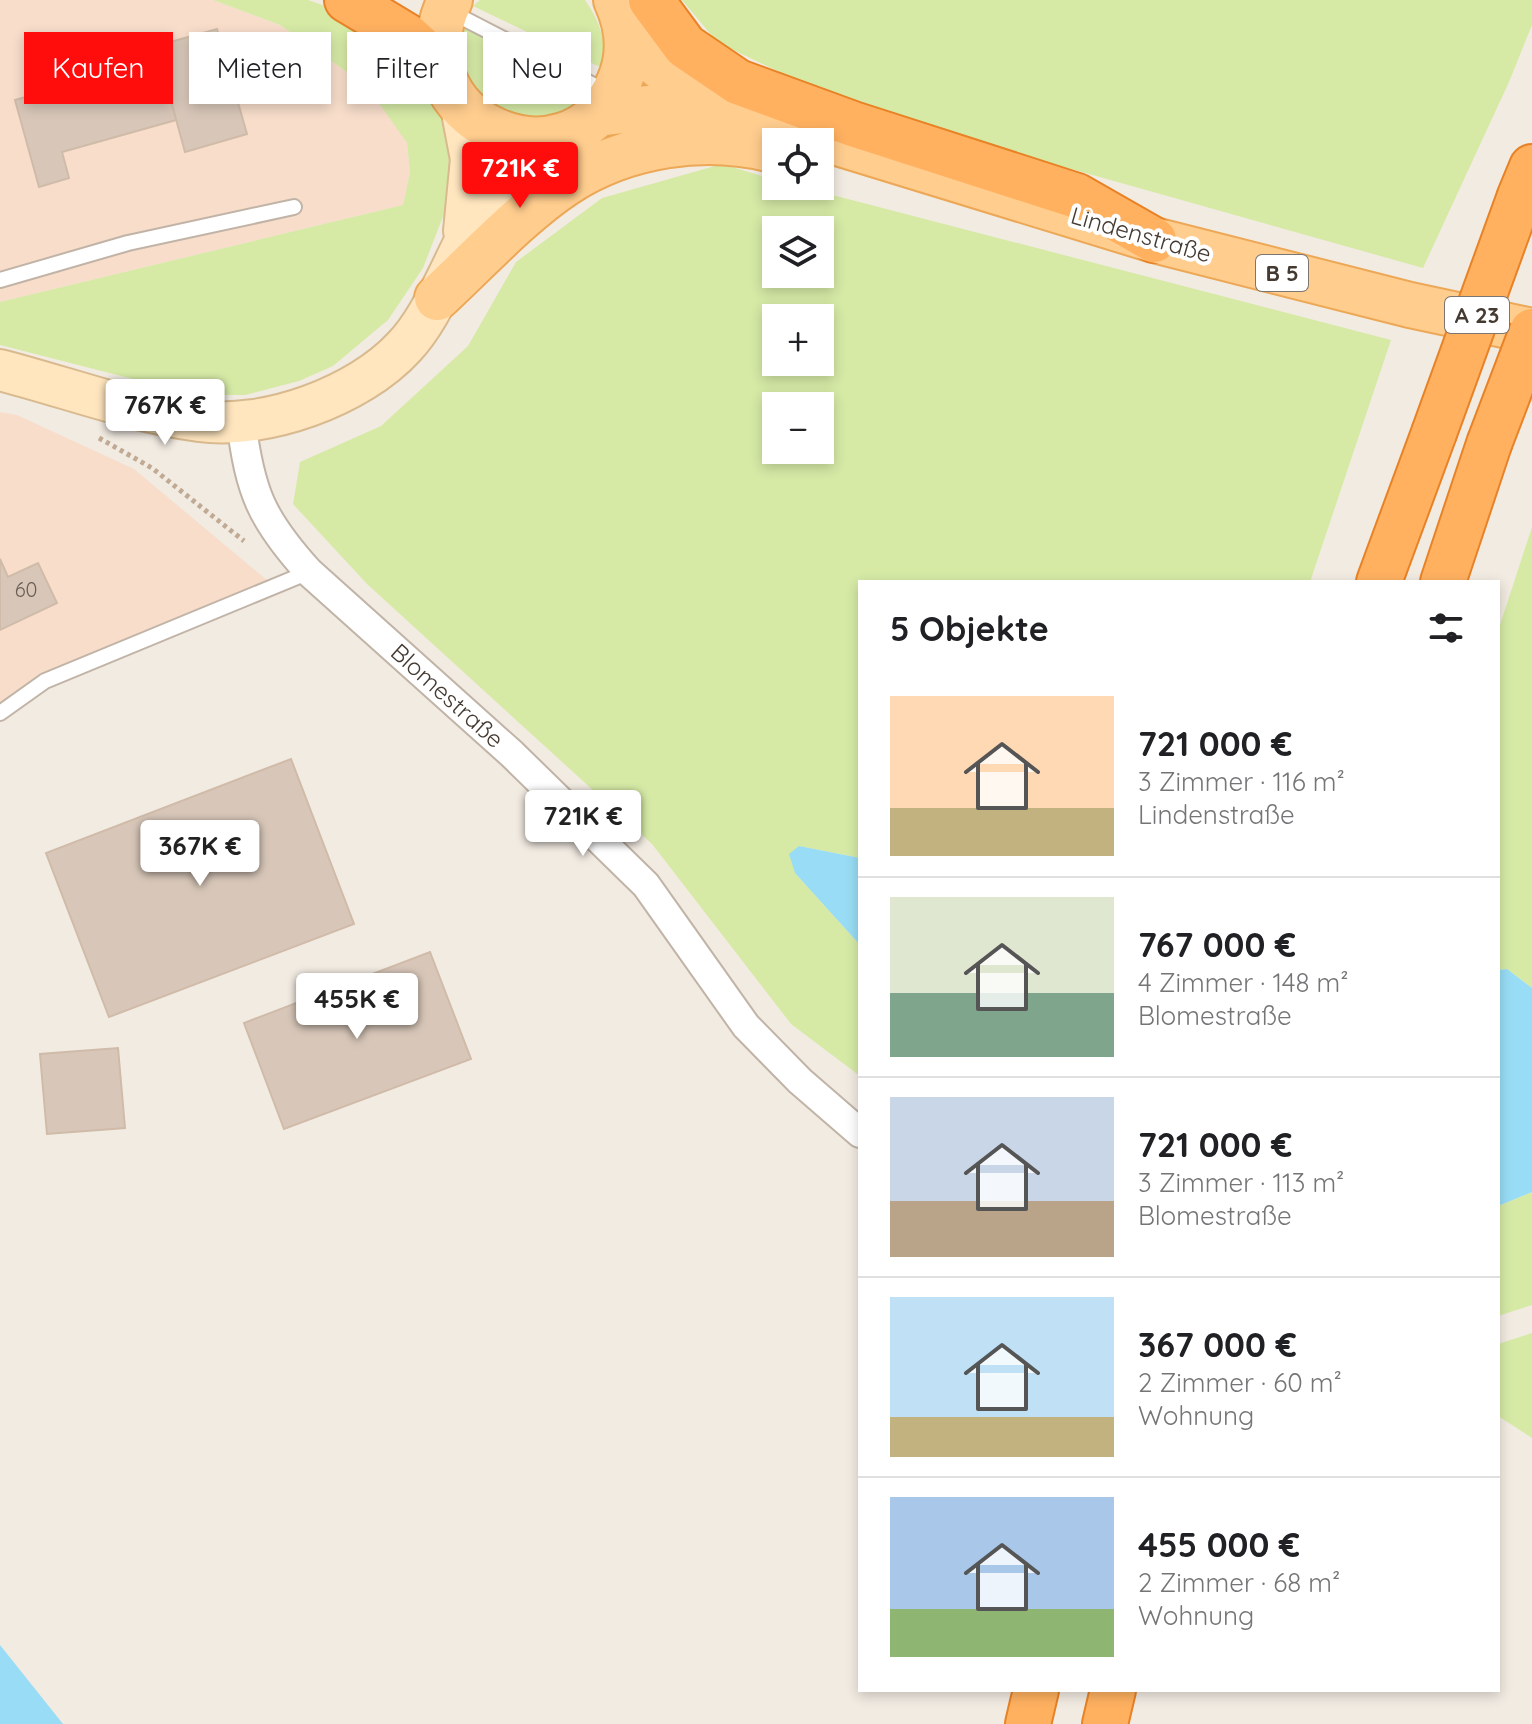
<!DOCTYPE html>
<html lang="de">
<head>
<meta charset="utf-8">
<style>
  :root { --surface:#fff; --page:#f6f6f6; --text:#202124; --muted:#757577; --line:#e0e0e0; --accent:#ff0c0d }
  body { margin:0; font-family:Quicksand,sans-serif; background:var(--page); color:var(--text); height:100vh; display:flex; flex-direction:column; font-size:30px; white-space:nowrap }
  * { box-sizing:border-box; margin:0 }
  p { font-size:26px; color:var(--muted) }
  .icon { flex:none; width:44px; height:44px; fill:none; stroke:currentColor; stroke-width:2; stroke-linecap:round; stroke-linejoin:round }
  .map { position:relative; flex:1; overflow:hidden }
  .side { position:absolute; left:858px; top:580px; width:642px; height:1112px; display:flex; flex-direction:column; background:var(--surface); border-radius:0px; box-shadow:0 4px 12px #0003 }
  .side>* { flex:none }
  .banner { position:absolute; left:24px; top:32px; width:714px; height:72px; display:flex; gap:16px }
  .tools { position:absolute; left:762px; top:128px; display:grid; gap:16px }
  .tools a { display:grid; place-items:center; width:72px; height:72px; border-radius:0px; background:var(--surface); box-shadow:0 4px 12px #0003; font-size:40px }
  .price { position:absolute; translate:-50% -68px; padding:0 18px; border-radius:8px; background:#fff; color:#222; font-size:26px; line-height:52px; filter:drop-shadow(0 2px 4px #0008) }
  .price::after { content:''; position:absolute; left:50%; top:48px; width:24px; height:18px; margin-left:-12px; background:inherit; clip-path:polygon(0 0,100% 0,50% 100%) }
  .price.selected { background:var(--accent); color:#fff }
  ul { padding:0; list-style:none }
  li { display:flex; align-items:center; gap:24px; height:200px; padding:0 32px }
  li+li { border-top:2px solid var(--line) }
  li span { display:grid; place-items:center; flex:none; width:224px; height:160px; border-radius:0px; color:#555 }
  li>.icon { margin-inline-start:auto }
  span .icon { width:96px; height:96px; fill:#fffc; stroke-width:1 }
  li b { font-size:34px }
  h2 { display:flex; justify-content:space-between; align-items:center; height:96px; padding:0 32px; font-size:34px }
  .tag { padding:0 28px; border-radius:0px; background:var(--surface); box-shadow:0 4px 12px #0003; font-size:28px; line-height:72px }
  .tag.selected { background:var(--accent); color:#fff }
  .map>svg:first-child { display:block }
</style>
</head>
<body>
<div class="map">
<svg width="1532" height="1724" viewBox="0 0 1532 1724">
  <rect width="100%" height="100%" fill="#f2ebe2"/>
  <path fill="#f7ddca" d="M0,0H213L280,25L367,86L395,122L407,143L410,172L403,205L0,302Z
    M0,412L17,415L134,469L274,586L76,669L0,719Z"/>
  <path fill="#d6eaa6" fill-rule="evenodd" d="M213,0H308L328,7L418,71L454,141L453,191L423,268L388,320L333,366L299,381L245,395H208L172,389L0,345V302L403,205L410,172L407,143L367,86L280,25Z
    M480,0H585C601,23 606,41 604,69L473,6Z
    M682,0H1532V25L1509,82L1423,268L854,108L717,42Z
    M462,27L594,91L578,109L534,125L472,95L458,50Z
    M722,164L776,180V186H798L1391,340L1310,582H860V858L799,846L795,873L860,945V1076L791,1024L652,844L367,584L293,504L300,462L381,426L468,346L516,262L602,198ZM776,230H820V274H776ZM776,318H820V362H776ZM776,406H820V450H776Z
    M1532,527V988L1507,969L1498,970V631Z
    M1532,1192V1305L1498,1316V1206Z
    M1532,1333V1438L1498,1416V1344Z"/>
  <path fill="#98ddf5" d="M799,846L860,858V945L795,873L789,854Z
    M1507,969L1532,988V1192L1498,1206V970Z
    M0,1645L63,1724H0Z"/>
  <path fill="#d8c7b9" stroke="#d0bba9" stroke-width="2" d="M217,29L247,134L185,152L156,46Z
    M156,46L176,120L62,152L69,178L39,187L15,100L44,92L40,79Z
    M0,559L8,577L38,563L57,603L0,630Z
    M291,759L354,924L109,1017L46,853Z
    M430,952L471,1059L284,1129L244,1023Z
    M118,1048L125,1128L47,1134L40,1054Z"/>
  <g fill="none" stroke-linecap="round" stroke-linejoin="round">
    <defs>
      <path id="lane" d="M453,13L605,91
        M0,280L128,243L294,207
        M0,713L45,681L309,572"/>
      <path id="street" d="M241,421C250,492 261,519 309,572L512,754L646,885L746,1026L800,1081L860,1133"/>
      <path id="secondary" d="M461,107L471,159L464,231
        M0,370C66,387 132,412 199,421C266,430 359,396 404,347C424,326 438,296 451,270C473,225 498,163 545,139"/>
      <path id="primary" d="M450,0C392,119 568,199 619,82C631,55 628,26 616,0
        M626,31C662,79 702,95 756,118L1154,240L1410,305L1532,331
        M597,114L656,107L722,114
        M437,298C477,261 520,214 565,184C626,144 706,132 776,151"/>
      <path id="highway" d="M347,0L407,36L440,66
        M651,0L685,46L738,82L853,124L1077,196L1154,240
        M1520,196L1532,167
        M1379,582L1434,433
        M1443,582L1489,444
        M1028,1724L1036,1690
        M1105,1724L1113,1690"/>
    </defs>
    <use href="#lane" stroke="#c1b4a7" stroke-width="18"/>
    <use href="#street" stroke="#c1b4a7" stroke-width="32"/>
    <use href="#secondary" stroke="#d9ba8f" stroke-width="44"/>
    <use href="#primary" stroke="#eca856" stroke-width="48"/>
    <use href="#highway" stroke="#e88226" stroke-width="48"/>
    <path stroke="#c1aa94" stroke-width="5" stroke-dasharray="4 4" stroke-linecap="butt" d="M99,438L152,468L244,541"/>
    <use href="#lane" stroke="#fff" stroke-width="14"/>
    <use href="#street" stroke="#fff" stroke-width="28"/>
    <use href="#secondary" stroke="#ffe6bf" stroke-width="40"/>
    <use href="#primary" stroke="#ffcd8e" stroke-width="44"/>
    <use href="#highway" stroke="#ffb160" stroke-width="44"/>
    <defs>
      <path id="highway-bridge" d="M1434,433L1520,196
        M1489,444L1532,331"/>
    </defs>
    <use href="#highway-bridge" stroke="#e88226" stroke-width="48" stroke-linecap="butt"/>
    <use href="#highway-bridge" stroke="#ffb160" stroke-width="44"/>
  </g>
  <g text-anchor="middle" stroke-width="8" stroke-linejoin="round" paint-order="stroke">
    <g font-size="20" fill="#695d54">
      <text x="26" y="597">60</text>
    </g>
    <g fill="#fff" stroke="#7c7570" stroke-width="2">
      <rect x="1256" y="255" width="52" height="36" rx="6"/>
      <rect x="1445" y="297" width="64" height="36" rx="6"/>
    </g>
    <g font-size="22" font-weight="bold" fill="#443a32">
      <text x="1282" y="281">B 5</text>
      <text x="1477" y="323">A 23</text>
    </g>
    <g font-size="24" fill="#443a32" stroke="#fff">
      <text transform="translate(1141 235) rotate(16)" y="8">Lindenstraße</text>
      <text transform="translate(447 696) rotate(42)" y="8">Blomestraße</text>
    </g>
  </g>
</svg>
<div class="tools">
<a><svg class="icon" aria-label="locate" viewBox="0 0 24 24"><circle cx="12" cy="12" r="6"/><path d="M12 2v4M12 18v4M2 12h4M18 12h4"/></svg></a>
<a><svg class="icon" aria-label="layers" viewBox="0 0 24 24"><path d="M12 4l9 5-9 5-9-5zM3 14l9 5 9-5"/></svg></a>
<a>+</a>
<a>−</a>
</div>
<b class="price selected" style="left:520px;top:210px">721K €</b>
<b class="price" style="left:165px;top:447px">767K €</b>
<b class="price" style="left:583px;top:858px">721K €</b>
<b class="price" style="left:200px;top:888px">367K €</b>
<b class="price" style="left:357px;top:1041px">455K €</b>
<div class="banner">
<a class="tag selected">Kaufen</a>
<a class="tag">Mieten</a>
<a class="tag">Filter</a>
<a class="tag">Neu</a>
</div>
<section class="side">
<h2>5 Objekte<svg class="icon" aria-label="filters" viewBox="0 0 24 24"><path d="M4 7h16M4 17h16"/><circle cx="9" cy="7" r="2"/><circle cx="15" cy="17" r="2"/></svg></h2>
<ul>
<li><span style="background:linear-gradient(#ffd9b3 70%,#c2b280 0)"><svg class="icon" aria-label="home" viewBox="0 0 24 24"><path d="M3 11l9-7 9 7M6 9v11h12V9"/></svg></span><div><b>721 000 €</b><p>3 Zimmer · 116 m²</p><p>Lindenstraße</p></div></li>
<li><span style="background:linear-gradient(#dfe7d0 60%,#7fa58c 0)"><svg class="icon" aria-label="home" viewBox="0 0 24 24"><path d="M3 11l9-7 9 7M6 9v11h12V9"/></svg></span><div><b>767 000 €</b><p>4 Zimmer · 148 m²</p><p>Blomestraße</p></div></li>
<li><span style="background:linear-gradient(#c9d6e8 65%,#b9a48a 0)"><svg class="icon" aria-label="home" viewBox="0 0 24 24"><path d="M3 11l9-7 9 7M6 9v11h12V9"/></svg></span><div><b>721 000 €</b><p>3 Zimmer · 113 m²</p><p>Blomestraße</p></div></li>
<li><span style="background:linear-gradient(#bfe0f5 75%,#c2b280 0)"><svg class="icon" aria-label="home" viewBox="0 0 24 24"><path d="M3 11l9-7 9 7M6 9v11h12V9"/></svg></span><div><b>367 000 €</b><p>2 Zimmer · 60 m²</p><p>Wohnung</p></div></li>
<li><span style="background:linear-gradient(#a9c7e8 70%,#8fb573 0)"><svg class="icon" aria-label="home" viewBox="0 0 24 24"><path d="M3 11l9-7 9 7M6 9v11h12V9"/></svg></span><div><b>455 000 €</b><p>2 Zimmer · 68 m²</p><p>Wohnung</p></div></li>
</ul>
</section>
</div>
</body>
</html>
